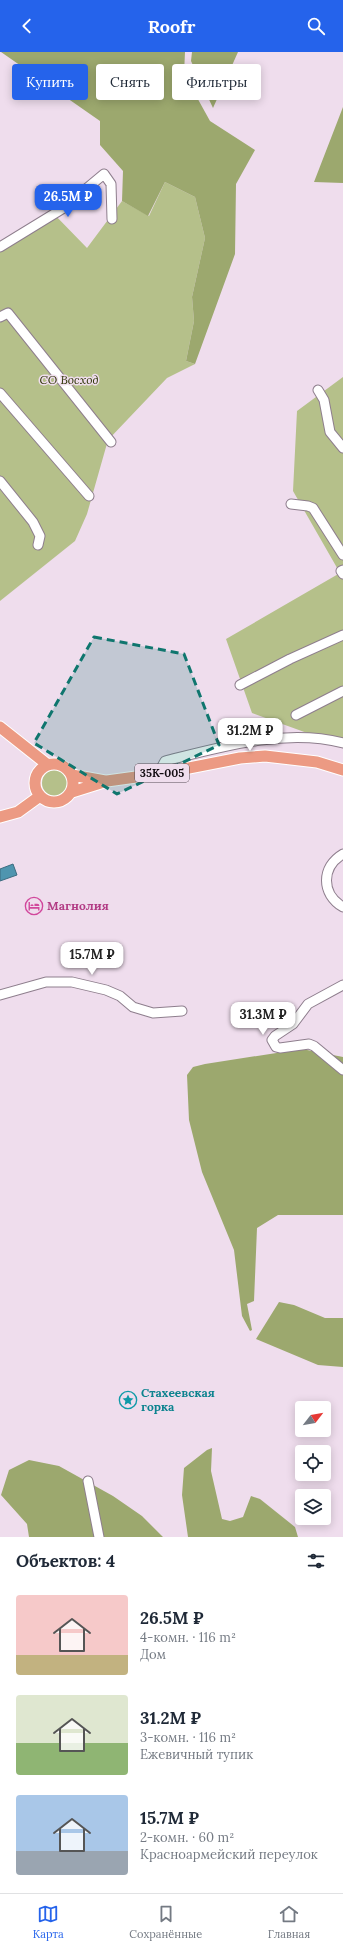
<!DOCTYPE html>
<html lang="ru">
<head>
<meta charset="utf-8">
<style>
  :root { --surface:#fff; --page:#f6f6f7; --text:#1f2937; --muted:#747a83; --line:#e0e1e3; --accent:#2563eb }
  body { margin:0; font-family:Lora,serif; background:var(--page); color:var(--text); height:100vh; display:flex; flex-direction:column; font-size:15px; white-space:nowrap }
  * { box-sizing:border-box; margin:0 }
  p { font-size:13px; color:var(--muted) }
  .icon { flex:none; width:22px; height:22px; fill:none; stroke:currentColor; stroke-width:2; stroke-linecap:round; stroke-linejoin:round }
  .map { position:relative; height:1485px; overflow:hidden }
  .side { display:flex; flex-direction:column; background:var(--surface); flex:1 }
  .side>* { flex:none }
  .guide { position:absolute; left:12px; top:12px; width:319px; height:36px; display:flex; gap:8px }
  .needle { width:26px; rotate:59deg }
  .tools { position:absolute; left:295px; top:1349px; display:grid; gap:8px }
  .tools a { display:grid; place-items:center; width:36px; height:36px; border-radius:4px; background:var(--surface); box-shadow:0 2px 10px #0003; font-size:20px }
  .price { position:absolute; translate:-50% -34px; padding:0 9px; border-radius:8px; background:#fff; color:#222; font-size:13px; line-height:26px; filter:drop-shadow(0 1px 2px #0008) }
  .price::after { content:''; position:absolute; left:50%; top:24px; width:12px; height:9px; margin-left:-6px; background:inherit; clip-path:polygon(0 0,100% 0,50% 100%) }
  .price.selected { background:var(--accent); color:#fff }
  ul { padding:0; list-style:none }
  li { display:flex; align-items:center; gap:12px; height:100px; padding:0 16px }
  li span { display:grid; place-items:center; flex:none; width:112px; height:80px; border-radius:4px; color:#555 }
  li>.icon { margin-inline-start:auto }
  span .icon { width:48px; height:48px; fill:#fffc; stroke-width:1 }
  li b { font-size:17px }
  h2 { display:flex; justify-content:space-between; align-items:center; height:48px; padding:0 16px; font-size:17px }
  .tag { padding:0 14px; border-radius:4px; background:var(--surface); box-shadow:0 2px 10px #0003; font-size:14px; line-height:36px }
  .tag.selected { background:var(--accent); color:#fff }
  header { display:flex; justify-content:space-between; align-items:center; height:52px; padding:0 16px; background:var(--accent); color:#fff; font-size:18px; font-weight:800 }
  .tabs { display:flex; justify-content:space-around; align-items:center; height:56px; border-top:1px solid var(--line); background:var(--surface); font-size:11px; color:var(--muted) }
  .tabs a { display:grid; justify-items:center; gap:2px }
  .tabs .selected { color:var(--accent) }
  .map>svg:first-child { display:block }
</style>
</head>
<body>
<header><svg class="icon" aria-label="back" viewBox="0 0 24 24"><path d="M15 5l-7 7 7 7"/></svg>Roofr<svg class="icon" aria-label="search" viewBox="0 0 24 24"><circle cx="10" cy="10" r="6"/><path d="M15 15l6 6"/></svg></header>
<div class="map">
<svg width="343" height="1485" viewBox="0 0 343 1485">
  <rect width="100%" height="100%" fill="#efdded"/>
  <path fill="#b5c08a" d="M165,130L195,145L205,186L192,245L194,269L186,309L195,312L167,326L108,388L87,462L75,489L0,549V195L52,160L87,196L122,149L149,164Z
    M343,325V694L252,661L226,587L340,521L293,439L297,359Z
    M42 731a13 13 0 1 1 26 0a13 13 0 1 1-26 0Z"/>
  <path fill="#9ca86e" d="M1,0H185L184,22L210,69L255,98L236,132L235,202L195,312L186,309L194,269L192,245L205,186L195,145L165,130L148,164L122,149L123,119L100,93V69Z
    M192,0H238L213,56L191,9Z
    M343,55V131L314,130Z
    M302,997L343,1005V1163H278L257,1176L254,1249L247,1252L252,1278L250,1279L242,1264L234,1198L202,1120L189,1068L187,1023L193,1015L205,1012Z
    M279,1250L294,1253L325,1266H343V1315L318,1313L256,1287Z
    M212,1396L211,1419L222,1467L230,1469L243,1465L251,1444L260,1447L295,1475L298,1485H188L182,1443L184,1416L207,1398Z
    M29,1408L59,1414L113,1444L142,1464L163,1485H29L27,1472L1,1443L9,1418Z"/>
  <path fill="#4f95af" stroke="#3d6c80" d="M13,812L17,823L0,829V817Z"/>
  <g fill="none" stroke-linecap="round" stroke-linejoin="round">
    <defs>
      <path id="minor" d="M0,195L62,157L104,122L111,132L112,167
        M0,265L8,261L111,390
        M318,338L324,348L330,380L343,396
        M0,341L89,444
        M0,429L33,470L40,484L38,493
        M291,452L308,454L313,456L343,503
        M343,518L341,519L343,522
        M240,633L290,607L343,583
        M296,663L343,639
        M158,722L165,709C221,695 286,676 343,691
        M343,802C321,815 321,842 343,855
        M343,933L308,952L293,972L275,984L272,988L276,995L280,996L309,992L314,994L343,1018
        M0,943L46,930H72L106,938L120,944L133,955L153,961L182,959
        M88,1429L99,1485"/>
      <path id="major" d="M0,675L48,713
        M35 731a19 19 0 1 1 38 0a19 19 0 1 1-38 0Z
        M72,723L105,729
        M72,740L107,729L158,722L240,706L265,704L317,710L343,718
        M0,765L18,760L40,744"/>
    </defs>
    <use href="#minor" stroke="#8e7e8d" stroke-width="11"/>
    <use href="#major" stroke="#fff" stroke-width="13"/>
    <use href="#minor" stroke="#fff" stroke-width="9"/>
    <use href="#major" stroke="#ec9a83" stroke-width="11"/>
  </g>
  <path fill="#0f766e" fill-opacity="0.2" stroke="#0f766e" stroke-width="3" stroke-dasharray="8 5" stroke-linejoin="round" d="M94,585L184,602L219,693L117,742L34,691Z"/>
  <defs>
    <symbol id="hotel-ring" viewBox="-11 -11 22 22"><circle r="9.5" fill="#efdded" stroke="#d1479c" stroke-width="1.5"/><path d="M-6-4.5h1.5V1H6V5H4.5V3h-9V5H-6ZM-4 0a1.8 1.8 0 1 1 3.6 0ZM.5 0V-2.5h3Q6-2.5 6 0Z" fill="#d1479c"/></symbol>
    <symbol id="sight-ring" viewBox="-11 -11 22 22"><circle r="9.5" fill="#efdded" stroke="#0f9aa8" stroke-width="1.5"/><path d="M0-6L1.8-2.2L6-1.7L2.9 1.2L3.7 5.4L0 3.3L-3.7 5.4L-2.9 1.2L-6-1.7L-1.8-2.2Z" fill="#0f9aa8"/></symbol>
  </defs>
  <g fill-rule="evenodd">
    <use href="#hotel-ring" x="24" y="844" width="20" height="20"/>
    <use href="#sight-ring" x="118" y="1338" width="20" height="20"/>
  </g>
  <g text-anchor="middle" stroke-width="3" stroke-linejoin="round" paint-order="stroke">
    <rect fill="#efdded" stroke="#554b54" stroke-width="1" x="135" y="712" width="54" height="18" rx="3"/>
    <g font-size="11" font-weight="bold" fill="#130d12">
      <text x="162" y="725">35К-005</text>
    </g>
    <g font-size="12" font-style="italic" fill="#303709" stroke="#efdded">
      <text x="69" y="332">СО Восход</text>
    </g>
    <g font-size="12" font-weight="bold" fill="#b23c85" stroke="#efdded" text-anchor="start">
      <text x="47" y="858">Магнолия</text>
    </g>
    <g font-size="12" font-weight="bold" fill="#0d838f" stroke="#efdded" text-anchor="start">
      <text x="141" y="1345">Стахеевская<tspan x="141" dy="14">горка</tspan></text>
    </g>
  </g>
</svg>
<div class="tools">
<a><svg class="needle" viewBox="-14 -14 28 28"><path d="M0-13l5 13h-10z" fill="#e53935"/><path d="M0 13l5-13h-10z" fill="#747a83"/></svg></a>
<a><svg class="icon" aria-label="locate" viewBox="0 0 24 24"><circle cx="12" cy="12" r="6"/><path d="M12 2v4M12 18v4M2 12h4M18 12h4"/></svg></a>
<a><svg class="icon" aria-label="layers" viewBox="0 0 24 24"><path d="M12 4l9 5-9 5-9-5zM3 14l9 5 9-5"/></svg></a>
</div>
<b class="price selected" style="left:68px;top:166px">26.5M ₽</b>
<b class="price" style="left:250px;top:700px">31.2M ₽</b>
<b class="price" style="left:92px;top:924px">15.7M ₽</b>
<b class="price" style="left:263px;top:984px">31.3M ₽</b>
<div class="guide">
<a class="tag selected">Купить</a>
<a class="tag">Снять</a>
<a class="tag">Фильтры</a>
</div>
</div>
<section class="side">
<h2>Объектов: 4<svg class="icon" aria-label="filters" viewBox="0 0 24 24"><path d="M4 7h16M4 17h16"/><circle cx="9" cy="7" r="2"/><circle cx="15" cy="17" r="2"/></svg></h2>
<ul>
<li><span style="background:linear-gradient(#f6c9c9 75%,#c2b280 0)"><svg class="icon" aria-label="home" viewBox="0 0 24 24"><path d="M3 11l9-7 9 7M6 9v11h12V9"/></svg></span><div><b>26.5M ₽</b><p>4-комн. · 116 m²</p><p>Дом</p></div></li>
<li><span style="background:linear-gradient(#dfe7d0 60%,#8fb573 0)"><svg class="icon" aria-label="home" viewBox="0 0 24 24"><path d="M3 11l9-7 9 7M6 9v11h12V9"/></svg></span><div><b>31.2M ₽</b><p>3-комн. · 116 m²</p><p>Ежевичный тупик</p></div></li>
<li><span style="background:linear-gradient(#a9c7e8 70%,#9aa5b1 0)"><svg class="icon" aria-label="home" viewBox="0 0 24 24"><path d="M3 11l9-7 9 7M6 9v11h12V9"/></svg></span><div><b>15.7M ₽</b><p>2-комн. · 60 m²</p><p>Красноармейский переулок</p></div></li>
</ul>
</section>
<nav class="tabs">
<a class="selected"><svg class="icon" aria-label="map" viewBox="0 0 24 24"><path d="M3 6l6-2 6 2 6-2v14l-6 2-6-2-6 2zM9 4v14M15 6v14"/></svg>Карта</a>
<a><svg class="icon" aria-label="saved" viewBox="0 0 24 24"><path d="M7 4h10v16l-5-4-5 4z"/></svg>Сохранённые</a>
<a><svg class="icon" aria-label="home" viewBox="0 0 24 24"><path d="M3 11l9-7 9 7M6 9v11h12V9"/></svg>Главная</a>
</nav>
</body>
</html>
